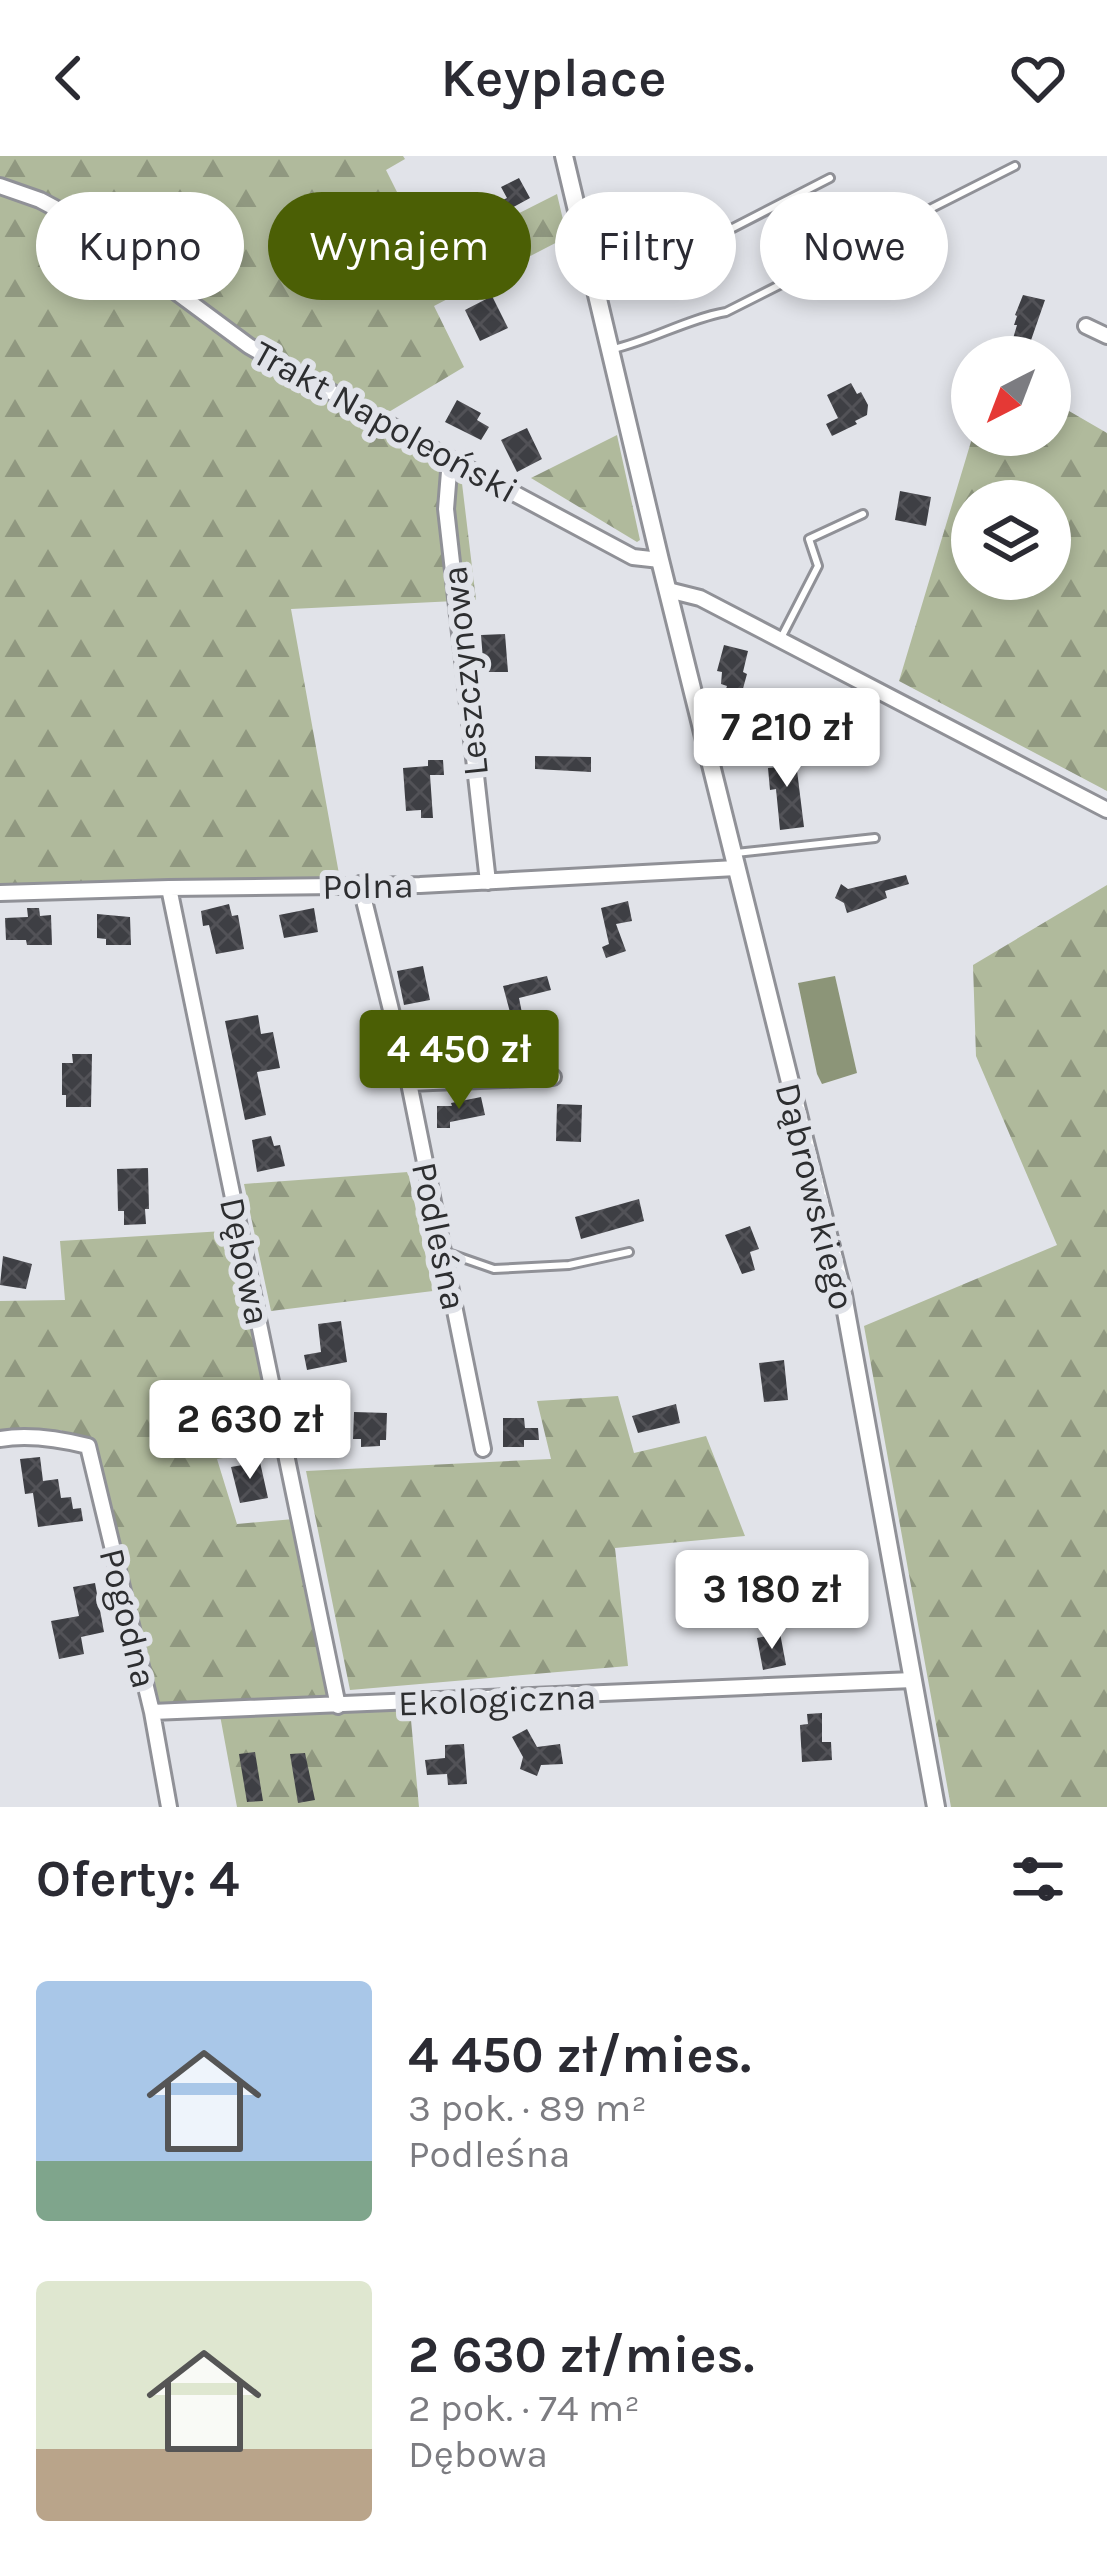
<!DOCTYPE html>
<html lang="pl">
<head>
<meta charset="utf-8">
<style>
  :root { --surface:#fff; --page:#f7f7f7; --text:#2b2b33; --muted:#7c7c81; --accent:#4b5f05 }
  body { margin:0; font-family:Karla,sans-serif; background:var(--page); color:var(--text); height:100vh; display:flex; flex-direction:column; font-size:45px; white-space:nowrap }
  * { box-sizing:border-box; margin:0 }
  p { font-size:39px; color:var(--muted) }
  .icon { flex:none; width:66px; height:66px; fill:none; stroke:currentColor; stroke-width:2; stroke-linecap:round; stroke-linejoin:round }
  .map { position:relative; height:1651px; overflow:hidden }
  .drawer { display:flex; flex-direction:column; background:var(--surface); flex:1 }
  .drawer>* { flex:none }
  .banner { position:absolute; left:36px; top:36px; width:1035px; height:108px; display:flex; gap:24px }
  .needle { width:78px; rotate:222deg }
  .buttons { position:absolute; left:951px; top:180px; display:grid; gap:24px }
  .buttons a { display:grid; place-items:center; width:120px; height:120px; border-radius:50%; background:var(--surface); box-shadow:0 6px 18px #0003; font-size:60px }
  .price { position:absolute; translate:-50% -102px; padding:0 27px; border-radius:12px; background:#fff; color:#222; font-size:39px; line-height:78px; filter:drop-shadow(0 3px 6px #0008) }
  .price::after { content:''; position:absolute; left:50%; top:72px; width:36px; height:27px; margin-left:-18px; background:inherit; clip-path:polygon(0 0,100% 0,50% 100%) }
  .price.active { background:var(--accent); color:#fff }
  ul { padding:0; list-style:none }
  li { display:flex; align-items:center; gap:36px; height:300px; padding:0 36px }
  li span { display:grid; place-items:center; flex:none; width:336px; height:240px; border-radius:12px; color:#555 }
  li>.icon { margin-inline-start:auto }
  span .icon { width:144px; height:144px; fill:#fffc; stroke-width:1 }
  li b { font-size:51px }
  h2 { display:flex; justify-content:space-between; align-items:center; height:144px; padding:0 36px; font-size:51px }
  .tag { padding:0 42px; border-radius:54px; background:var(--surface); box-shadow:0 6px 18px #0003; font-size:42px; line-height:108px }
  .tag.active { background:var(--accent); color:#fff }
  header { display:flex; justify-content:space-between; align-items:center; height:156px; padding:0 36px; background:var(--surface); font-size:54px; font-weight:600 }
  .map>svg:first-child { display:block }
</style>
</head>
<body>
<header><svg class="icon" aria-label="back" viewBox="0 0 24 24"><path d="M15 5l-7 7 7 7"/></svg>Keyplace<svg class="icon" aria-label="heart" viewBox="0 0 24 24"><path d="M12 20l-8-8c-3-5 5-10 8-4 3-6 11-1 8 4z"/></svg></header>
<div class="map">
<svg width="1107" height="1651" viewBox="0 0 1107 1651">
  <defs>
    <pattern id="forest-firs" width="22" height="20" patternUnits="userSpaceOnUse" patternTransform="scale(3)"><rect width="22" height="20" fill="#b0ba9c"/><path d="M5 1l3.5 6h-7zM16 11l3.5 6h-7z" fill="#909880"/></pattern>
    <pattern id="building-cross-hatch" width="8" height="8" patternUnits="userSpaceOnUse" patternTransform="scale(3)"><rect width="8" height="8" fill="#3e3f44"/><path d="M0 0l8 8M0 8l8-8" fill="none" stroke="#525257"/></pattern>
  </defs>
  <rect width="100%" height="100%" fill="#e1e3e9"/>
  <path fill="url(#forest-firs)" fill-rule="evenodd" d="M0,0H403L405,3L386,14L430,102L557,38L567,81L434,150L464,211L372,266L461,319L476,444L291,453L341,729L0,737Z
    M1050,244L1107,277V635L899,525L973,279H1050ZM972,345H1050V423H972Z
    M617,279L640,384L637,386L531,322Z
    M1107,729V1651H951L864,1170L1057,1089L976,900L973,809Z
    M408,1016L433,1135L271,1155L244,1028Z
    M240,1074L278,1293L217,1303L237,1368L294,1363L338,1550L240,1554L410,1553L419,1651H237L219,1554L152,1556L93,1304L61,1274L0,1276V1145L65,1144L60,1085Z
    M618,1240L634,1297L706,1280L745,1380L615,1392L628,1510L350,1534L306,1315L551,1303L537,1245Z"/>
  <path fill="#8c9578" d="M835,820L857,917L822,928L817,918L798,827Z"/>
  <path fill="url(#building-cross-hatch)" d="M519,22L530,42L486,66L480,55L507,42L501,31Z
    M1023,139L1045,144L1029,190L1012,186L1017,169H1014L1017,160L1015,159Z
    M492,140L508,172L480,185L465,154Z
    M851,227L857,238L861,236L868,249L867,259L855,265L857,268L832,280L826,268L838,262L827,239Z
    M457,244L481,257L477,264L489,271L481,284L445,266Z
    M527,272L542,303L517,316L501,284Z
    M900,335L931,341L926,370L895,364Z
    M505,478L508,516H484L481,479Z
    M724,489L748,495L743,516L747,518L739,547L723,541L727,530L721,528L722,516L717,515Z
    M794,590L804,671L780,674L776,633L770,634L768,612L780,611L778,592Z
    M535,600L591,601V616L535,613Z
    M428,604H443L444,619H430L433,662H421V654L406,655L403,612L428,610Z
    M906,719L909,728L885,735L887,742L859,753L847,757L844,747L835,742L841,728L848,733Z
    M628,745L632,765L616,768L626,795L606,802L602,791L609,788L601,752Z
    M229,748L232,760L238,759L244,793L216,798L209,769L203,770L201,755Z
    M27,752H39L40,760L51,759L52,789H27L26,784H6L5,762L28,761Z
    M314,752L318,776L284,782L279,759Z
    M97,758L130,761L131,789H106V783L97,782Z
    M423,810L430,844L404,849L397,815Z
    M547,820L551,834L519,842L522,857L511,860L503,830Z
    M258,859L261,878L273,876L280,912L257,916L266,959L245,964L225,865Z
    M72,898H92L91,951H66V939H62V907H73Z
    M481,941L485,959L450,966V972H437V950H452L451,947Z
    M557,948L582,949L581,986L556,985Z
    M271,980L274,990L280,989L285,1010L257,1016L252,984Z
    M148,1012L149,1053H145L146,1068L124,1069V1055H118L117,1013Z
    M639,1043L644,1065L581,1083L575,1061Z
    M750,1070L759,1093L750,1096L755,1114L742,1118L725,1079Z
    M3,1100L32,1108L26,1133L0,1129Z
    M341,1165L347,1206L307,1214L304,1199L321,1196L318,1168Z
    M784,1204L788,1244L764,1246L759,1207Z
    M676,1248L680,1267L638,1277L632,1260Z
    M354,1256L387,1257L386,1284H380V1290L361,1291V1283H353Z
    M503,1262H524L525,1272H538L539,1284H524V1291H503Z
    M40,1301L43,1325L58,1323L61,1342L71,1341L73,1353L81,1352L83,1365L38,1371L33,1337L25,1338L20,1303Z
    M260,1306L268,1342L240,1347L231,1311Z
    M749,1405L755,1434L732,1438L730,1429H717L716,1412Z
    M95,1427L104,1476L81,1481L84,1498L59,1503L51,1465L79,1460L73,1431Z
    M780,1477L786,1509L763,1514L757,1482Z
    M822,1557V1586H831L832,1604L802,1606L800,1569L808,1568L807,1558Z
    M527,1573L537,1591L560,1588L563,1608L541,1609L537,1620L520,1613L523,1601L512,1581Z
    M464,1588L467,1628L448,1629L447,1618L427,1619L425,1604L445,1602V1589Z
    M255,1596L263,1645L247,1646L239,1598Z
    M305,1597L315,1644L298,1647L290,1598Z"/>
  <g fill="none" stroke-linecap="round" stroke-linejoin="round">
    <defs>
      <path id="service" d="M600,135L624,128L830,22
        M613,193C652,184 687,163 726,156L1015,10
        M782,480L818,410L809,383L863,358
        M736,697L875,682
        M445,1096L494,1113L569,1109L629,1096"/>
      <path id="minor" d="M0,30L40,44L83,67L249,190L450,303L633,401L660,404
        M1086,170L1107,180
        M450,303L446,353L488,726
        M668,434L700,442L1107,654
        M360,728L409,927L483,1293
        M169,732L338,1550
        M0,737L169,732L420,729L736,712
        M409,927L553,921
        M0,1283C28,1278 60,1283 88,1290L152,1556L169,1651
        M152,1556L913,1524"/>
      <path id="tertiary" d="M564,0L660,404L843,1139L936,1651"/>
    </defs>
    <use href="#service" stroke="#909197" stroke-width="12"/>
    <use href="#minor" stroke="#909197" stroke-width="20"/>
    <use href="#tertiary" stroke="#909197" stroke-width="22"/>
    <use href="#service" stroke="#fff" stroke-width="6"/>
    <use href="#minor" stroke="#fff" stroke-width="14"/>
    <use href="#tertiary" stroke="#fff" stroke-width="16"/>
  </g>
  <g text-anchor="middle" stroke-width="12" stroke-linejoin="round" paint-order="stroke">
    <g font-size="36" fill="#2d2e30" stroke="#e1e3e9">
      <text transform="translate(386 265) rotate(29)" y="13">Trakt Napoleoński</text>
      <text transform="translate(464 515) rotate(-96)" y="13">Leszczynowa</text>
      <text transform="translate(368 729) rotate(-1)" y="13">Polna</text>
      <text transform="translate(816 1040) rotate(76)" y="13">Dąbrowskiego</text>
      <text transform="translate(440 1080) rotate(78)" y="13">Podleśna</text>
      <text transform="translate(246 1105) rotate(78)" y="13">Dębowa</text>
      <text transform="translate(129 1462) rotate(76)" y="13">Pogodna</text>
      <text transform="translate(497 1543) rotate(-2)" y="13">Ekologiczna</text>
    </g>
  </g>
</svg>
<div class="buttons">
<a><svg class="needle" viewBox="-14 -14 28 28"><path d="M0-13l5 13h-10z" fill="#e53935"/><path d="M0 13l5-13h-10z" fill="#7c7c81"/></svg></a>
<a><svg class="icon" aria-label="layers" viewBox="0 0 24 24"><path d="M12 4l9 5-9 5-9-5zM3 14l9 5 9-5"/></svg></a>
</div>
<b class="price" style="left:787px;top:634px">7 210 zł</b>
<b class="price active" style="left:459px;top:956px">4 450 zł</b>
<b class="price" style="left:250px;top:1326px">2 630 zł</b>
<b class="price" style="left:772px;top:1496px">3 180 zł</b>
<div class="banner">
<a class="tag">Kupno</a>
<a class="tag active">Wynajem</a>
<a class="tag">Filtry</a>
<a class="tag">Nowe</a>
</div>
</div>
<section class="drawer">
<h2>Oferty: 4<svg class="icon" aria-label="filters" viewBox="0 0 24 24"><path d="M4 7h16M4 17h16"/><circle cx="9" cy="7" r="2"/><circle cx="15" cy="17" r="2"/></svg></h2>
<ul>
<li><span style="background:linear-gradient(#a9c7e8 75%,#7fa58c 0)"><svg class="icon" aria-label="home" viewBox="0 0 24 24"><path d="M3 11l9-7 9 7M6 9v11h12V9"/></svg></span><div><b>4 450 zł/mies.</b><p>3 pok. · 89 m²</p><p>Podleśna</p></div></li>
<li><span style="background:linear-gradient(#dfe7d0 70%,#b9a48a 0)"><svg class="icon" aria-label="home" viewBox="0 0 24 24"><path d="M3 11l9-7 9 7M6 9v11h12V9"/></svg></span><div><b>2 630 zł/mies.</b><p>2 pok. · 74 m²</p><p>Dębowa</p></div></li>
</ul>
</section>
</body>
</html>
